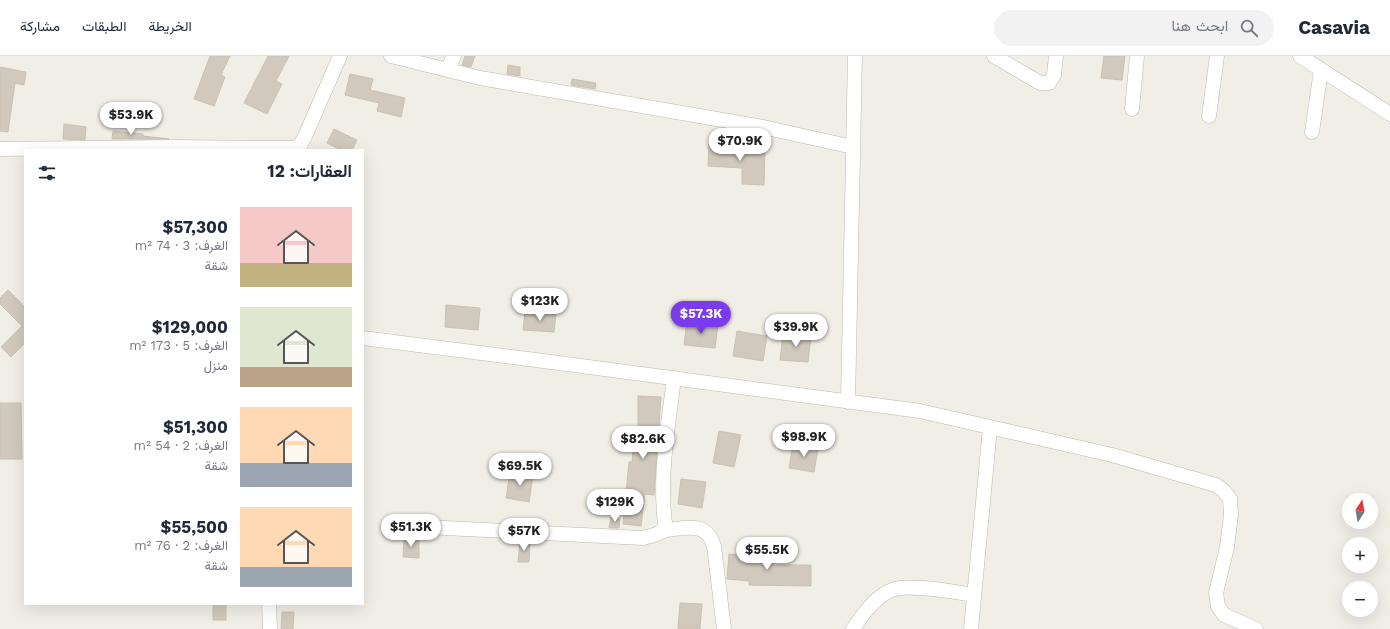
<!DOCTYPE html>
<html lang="ar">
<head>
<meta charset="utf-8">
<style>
  :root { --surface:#fff; --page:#f2f2f3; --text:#1f2937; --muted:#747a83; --line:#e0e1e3; --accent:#7c3aed }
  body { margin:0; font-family:"Work Sans",Vazirmatn,sans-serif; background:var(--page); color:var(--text); direction:rtl; height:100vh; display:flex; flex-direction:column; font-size:15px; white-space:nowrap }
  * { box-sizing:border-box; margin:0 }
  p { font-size:13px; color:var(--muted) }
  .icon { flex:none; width:22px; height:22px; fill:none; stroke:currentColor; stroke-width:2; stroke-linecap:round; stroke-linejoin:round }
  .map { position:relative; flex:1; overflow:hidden; direction:ltr }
  .panel { position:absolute; left:24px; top:93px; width:340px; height:456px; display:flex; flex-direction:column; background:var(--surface); border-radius:0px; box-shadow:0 4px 16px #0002; direction:rtl }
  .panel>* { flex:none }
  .needle { width:26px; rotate:11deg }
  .buttons { position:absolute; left:1342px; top:437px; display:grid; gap:8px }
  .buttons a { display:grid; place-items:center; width:36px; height:36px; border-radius:50%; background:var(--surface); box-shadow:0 4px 16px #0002; font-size:20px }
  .price { position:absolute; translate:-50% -34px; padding:0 9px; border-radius:14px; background:#fff; color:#222; font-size:13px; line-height:26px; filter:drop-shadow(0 1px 2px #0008) }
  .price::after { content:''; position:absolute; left:50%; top:24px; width:12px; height:9px; margin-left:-6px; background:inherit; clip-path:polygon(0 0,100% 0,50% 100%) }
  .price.active { background:var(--accent); color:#fff }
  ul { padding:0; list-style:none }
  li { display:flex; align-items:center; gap:12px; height:100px; padding:0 12px }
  li span { display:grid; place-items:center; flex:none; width:112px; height:80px; border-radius:0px; color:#555 }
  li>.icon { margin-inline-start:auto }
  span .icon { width:48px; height:48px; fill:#fffc; stroke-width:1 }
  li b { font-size:17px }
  h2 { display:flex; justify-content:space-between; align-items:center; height:48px; padding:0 12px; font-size:17px }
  header { display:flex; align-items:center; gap:24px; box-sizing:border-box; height:56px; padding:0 20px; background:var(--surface); border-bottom:1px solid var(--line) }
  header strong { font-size:19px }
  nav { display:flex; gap:22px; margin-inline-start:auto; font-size:14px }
  .search { width:280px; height:36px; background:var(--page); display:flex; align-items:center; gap:10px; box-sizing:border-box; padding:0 14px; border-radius:22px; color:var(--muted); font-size:15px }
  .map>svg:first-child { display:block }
</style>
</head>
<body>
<header>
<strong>Casavia</strong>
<div class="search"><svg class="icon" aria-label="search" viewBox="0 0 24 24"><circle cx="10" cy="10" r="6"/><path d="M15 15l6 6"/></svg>ابحث هنا</div>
<nav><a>الخريطة</a><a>الطبقات</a><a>مشاركة</a></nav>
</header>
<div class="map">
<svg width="1390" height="573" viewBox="0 0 1390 573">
  <rect width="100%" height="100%" fill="#f1eee6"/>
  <path fill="#d1c9bd" stroke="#cbc1b1" d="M210,0H230L221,19L225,21L214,50L194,43Z
    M268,0H289L276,25L282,28L267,58L244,47Z
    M465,0H475L471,11L462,9Z
    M1104,0H1125L1122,24L1101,22Z
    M508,9L520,11V20L507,18Z
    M0,11L26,16L24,29L15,27L8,76L0,75Z
    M350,18L373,23L370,34L405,42L401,61L377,55L379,47L345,39Z
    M572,23L596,27L595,33L571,29Z
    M64,68L86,71L85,84L63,83Z
    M334,73L357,84L352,94H341L327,87Z
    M113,75L143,78V80L169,83H112Z
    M709,88L728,89V94L765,95L764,129L742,128V112L708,110Z
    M8,234L25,251V287L11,301L1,291L22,270L0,248V242Z
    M446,249L480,252L478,274L445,271Z
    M525,256L556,258L554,276L523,274Z
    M687,265L718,269L715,292L684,289Z
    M737,275L767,280L763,305L733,300Z
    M783,278L811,280L808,306L780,304Z
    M638,340L661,341L654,439L645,438L641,470L623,468L629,406H632L635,373H638Z
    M0,347H21L22,403H0Z
    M719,375L741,379L734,411L713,407Z
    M793,389L818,393L814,416L789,412Z
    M510,416L533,419L529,446L506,442Z
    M681,423L706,426L702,452L678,448Z
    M611,461L620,463L619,472H609Z
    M404,482H419V502L403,501Z
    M520,486H530L529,506H518Z
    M750,496L773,497V509H811V530L749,529V525L727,523L729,498L750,500Z
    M680,547L702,548L700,573H678Z
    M213,548H226V564H213Z
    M282,556H294L293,573H281Z"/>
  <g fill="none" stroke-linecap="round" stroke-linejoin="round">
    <defs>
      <path id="minor" d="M391,0L480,22L763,71L853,91
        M994,0L1040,27H1049L1054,19L1056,0
        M1300,0L1390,58
        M447,14L454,0
        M1132,53L1137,0
        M1209,60L1217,0
        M1312,76L1321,14
        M0,93L170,91L293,92L300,90L306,78L340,0
        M363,282L536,304L920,355L1112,399L1216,429L1224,435L1230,443L1231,459L1227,491L1216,537L1218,550L1224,559L1256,573
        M674,322C668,372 658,424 666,474C687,472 706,465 714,490L724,573
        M848,346L855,0
        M425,471L643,482L654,479L666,474
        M269,548L270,573
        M853,573C862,559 876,540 892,534C907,527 955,536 974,539
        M971,573L990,372"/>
    </defs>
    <use href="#minor" stroke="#beb8ad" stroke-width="15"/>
    <use href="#minor" stroke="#fff" stroke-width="14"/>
  </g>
</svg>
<div class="buttons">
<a><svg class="needle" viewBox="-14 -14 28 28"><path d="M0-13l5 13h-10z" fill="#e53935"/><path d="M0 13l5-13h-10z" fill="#747a83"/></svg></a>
<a>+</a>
<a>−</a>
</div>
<b class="price" style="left:131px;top:80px">$53.9K</b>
<b class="price" style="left:740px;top:106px">$70.9K</b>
<b class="price" style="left:540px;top:266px">$123K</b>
<b class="price active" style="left:701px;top:279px">$57.3K</b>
<b class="price" style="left:796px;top:292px">$39.9K</b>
<b class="price" style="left:804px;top:402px">$98.9K</b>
<b class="price" style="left:643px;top:404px">$82.6K</b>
<b class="price" style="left:520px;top:431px">$69.5K</b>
<b class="price" style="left:615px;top:467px">$129K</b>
<b class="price" style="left:411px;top:492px">$51.3K</b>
<b class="price" style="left:524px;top:496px">$57K</b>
<b class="price" style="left:767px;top:515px">$55.5K</b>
<section class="panel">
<h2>العقارات: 12<svg class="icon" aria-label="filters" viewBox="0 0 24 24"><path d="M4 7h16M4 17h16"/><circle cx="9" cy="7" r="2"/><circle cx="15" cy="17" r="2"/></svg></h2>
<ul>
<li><span style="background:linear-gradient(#f6c9c9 70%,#c2b280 0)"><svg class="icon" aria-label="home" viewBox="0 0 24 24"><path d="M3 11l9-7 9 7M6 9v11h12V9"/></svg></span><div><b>$57,300</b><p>الغرف: 3 · 74 m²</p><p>شقة</p></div></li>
<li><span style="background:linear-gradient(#dfe7d0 75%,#b9a48a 0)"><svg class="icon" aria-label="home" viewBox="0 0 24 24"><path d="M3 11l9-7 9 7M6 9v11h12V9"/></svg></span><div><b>$129,000</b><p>الغرف: 5 · 173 m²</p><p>منزل</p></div></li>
<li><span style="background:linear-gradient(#ffd9b3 70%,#9aa5b1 0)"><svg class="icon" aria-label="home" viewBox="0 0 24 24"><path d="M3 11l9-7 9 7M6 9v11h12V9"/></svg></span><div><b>$51,300</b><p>الغرف: 2 · 54 m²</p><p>شقة</p></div></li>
<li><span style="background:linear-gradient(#ffd9b3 75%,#9aa5b1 0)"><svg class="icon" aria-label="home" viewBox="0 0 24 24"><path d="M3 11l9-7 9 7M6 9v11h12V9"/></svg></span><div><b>$55,500</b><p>الغرف: 2 · 76 m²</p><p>شقة</p></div></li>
</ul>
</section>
</div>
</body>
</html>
